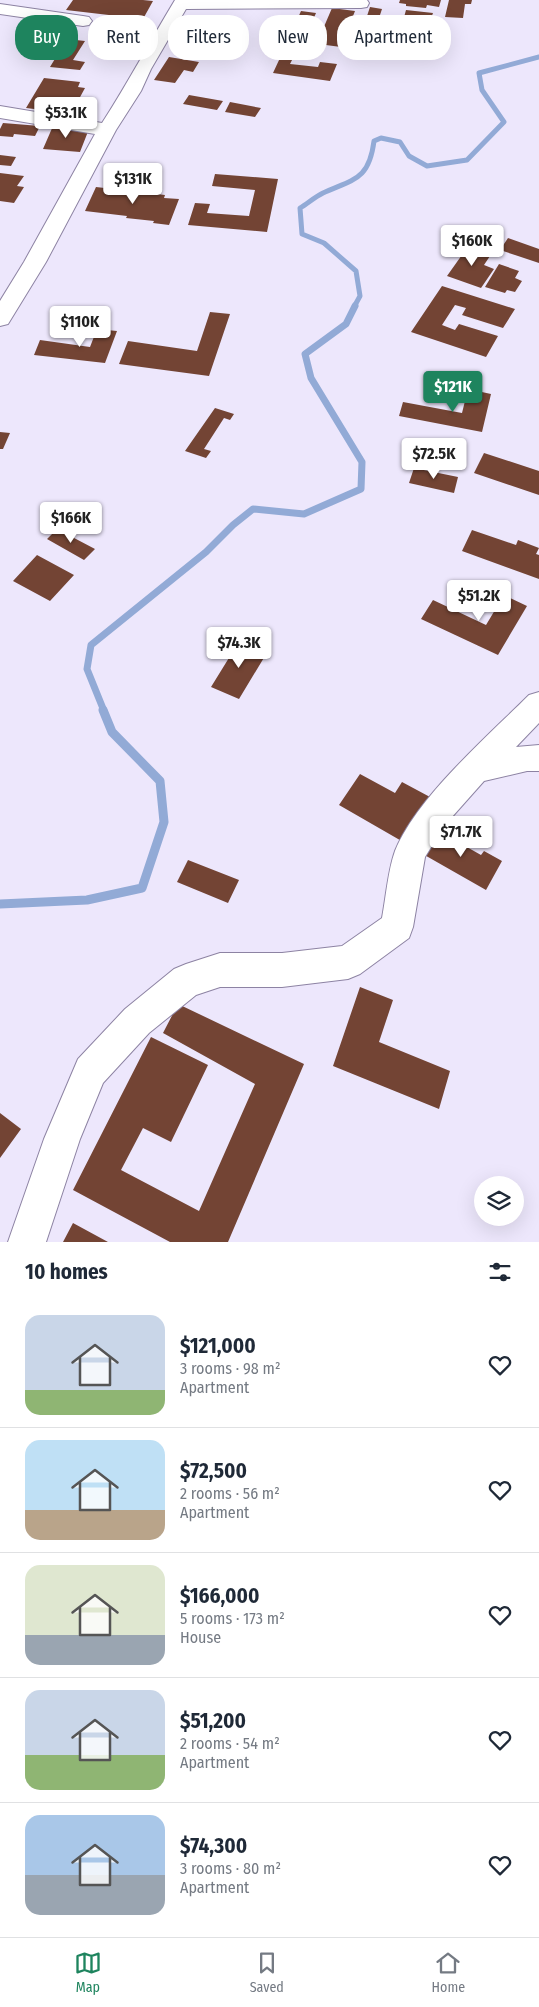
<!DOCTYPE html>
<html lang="en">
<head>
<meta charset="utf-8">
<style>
  :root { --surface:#fff; --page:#f6f6f7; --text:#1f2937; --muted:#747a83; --line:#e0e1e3; --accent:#1e845e }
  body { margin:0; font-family:"Fira Sans Condensed",sans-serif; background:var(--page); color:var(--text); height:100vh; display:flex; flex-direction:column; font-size:19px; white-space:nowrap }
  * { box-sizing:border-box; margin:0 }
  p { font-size:16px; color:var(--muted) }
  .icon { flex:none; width:28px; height:28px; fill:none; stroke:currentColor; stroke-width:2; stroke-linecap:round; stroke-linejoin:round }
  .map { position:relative; height:1242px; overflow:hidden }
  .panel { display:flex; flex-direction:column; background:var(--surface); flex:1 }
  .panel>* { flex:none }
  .guide { position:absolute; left:15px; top:15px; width:510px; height:45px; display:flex; gap:10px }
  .buttons { position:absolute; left:474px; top:1176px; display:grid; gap:10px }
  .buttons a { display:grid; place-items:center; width:50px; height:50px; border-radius:50%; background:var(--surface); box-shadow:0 5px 20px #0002; font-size:25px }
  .price { position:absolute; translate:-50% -42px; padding:0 11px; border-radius:5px; background:#fff; color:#222; font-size:16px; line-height:32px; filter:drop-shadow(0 1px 2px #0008) }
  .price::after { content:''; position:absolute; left:50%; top:30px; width:15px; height:11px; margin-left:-8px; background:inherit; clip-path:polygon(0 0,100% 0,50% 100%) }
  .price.selected { background:var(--accent); color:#fff }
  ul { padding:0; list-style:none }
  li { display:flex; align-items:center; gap:15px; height:125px; padding:0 25px }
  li+li { border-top:1px solid var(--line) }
  li span { display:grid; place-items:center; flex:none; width:140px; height:100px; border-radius:15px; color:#555 }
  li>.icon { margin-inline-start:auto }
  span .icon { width:60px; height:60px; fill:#fffc; stroke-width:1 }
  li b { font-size:21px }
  h2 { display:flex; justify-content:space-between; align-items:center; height:60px; padding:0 25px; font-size:21px }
  .tag { padding:0 18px; border-radius:20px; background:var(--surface); box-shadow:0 5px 20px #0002; font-size:18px; line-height:45px }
  .tag.selected { background:var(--accent); color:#fff }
  .menu { display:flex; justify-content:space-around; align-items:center; height:70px; border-top:1px solid var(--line); background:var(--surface); font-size:14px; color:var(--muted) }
  .menu a { display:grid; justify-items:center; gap:2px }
  .menu .selected { color:var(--accent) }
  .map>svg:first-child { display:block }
</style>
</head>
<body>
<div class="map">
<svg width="539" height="1242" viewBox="0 0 539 1242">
  <rect width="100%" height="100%" fill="#ede7fc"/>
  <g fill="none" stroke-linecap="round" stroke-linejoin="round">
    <path stroke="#92aad6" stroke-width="5" d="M354,307L360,296L356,271L324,243L302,234L300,208C308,203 315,197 323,193C354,179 369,180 374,141L381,138L400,142L409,156L427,166L467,160L504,122L482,90L479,73L539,57"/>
    <path stroke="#92aad6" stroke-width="7" d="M104,711L87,669L91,645L206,552L233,525L253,509L304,514L361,489L362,462L311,378L305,354L346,324L355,306"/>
    <path stroke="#92aad6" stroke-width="9" d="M0,904L87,900L142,888L164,822L160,781L112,732L103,710"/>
  </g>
  <path fill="#734434" d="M73,0H143L153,1L143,19L66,10Z
    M400,0H441L439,7L427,5L426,8L406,6V4L399,3Z
    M449,0H472L471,4H465L463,18L445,17Z
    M370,7L382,9L379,18L367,16Z
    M332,8L355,11L341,47L288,40L301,11L316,13L307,34L320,36Z
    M406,10L433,13L429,24L403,21Z
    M413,29L433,31L425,56L364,49L369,37L386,39L385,42L408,45Z
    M67,39L85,41L73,60L85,62L80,70L50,67Z
    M286,45L320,49L317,57L295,54L290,64L318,67L320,62L337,64L330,81L273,73Z
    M169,57L199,62L193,72L184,70L175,83L154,80Z
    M44,78L80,82L78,87L85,88L79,99L75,98L67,113L26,108Z
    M189,95L223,101L217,110L183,104Z
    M230,102L261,108L255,117L225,112Z
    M3,123L40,126L35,136L14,134L13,137L0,136V129Z
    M53,126L89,129L80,152L43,149Z
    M0,155L16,157L11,166L0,165Z
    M0,173L24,176L17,186L24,187L14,203L0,201Z
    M215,174L278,179L267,232L188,225L195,203L210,204L207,213L249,216L255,190L212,186Z
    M96,187L165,195L164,198L179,199L169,225L153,223L154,221L126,218L127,216L85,211Z
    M508,238L539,249V263L500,250Z
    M469,245L492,253L484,265L494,269L481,288L447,276Z
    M499,264L519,271L515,278L522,281L515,292L507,290L505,293L485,287Z
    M442,286L515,309L503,328L462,315L466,308L455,305L442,325L455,330L459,324L498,336L486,357L411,332Z
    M210,312L230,314L209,376L119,364L128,341L197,351Z
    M79,321H92L89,331L77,330Z
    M97,329L117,331L105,363L34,355L40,340L90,347Z
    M468,389L491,394L482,432L399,416L403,402L462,413Z
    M215,408L234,414L230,420L224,418L204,449L211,451L206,458L185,451Z
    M0,432L10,433L3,449H0Z
    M484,453L539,471V495L474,473Z
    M414,468L458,477L454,493L409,483Z
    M57,529L95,549L84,560L47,539Z
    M472,530L516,545L518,540L539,548L536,554L539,555V579L462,551Z
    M37,555L74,575L50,601L13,581Z
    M495,591L527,606L498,655L421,619L433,600L486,625L495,610L486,606Z
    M240,640L268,651L239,699L211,687Z
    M360,774L395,793L402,782L430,797L405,843L339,805Z
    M437,825L451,833L449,837L481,855L484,851L502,861L486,890L421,853Z
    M188,860L239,880L228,903L177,882Z
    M360,987L393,1000L379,1042L450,1071L439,1109L333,1066Z
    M178,1004L304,1064L228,1242H170L73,1190L151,1037L208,1065L171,1142L143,1128L121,1170L199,1211L255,1084L163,1033Z
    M0,1113L21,1129L0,1158Z
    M73,1223L108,1242H63Z"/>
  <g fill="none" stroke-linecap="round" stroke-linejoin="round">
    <defs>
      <path id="minor" d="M175,0H367L369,3L367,7L361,8L186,9L151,69L141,91L116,130L46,262L8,324L0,326V301L24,262L95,134L0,118V106L102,123C128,83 150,41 175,0Z
        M0,4L83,16L89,17L92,21L89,25L83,26L0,14Z
        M539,692V723L516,747L539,745V771H527L484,781L444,826L425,857L413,927L409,938L360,974L348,979L282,987H220L196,995L149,1033L103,1083L80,1139L46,1242H8L44,1139L78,1059L125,1009L174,969L186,964L220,953H282L342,946L382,918C386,897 388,870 395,851C417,797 488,736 529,695Z"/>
    </defs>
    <use href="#minor" stroke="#8d83a3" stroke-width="2"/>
    <use href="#minor" fill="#fff" fill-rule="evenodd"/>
  </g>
</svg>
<div class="buttons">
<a><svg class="icon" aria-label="layers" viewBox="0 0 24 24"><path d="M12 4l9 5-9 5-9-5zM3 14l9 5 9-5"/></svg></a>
</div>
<b class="price" style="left:66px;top:139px">$53.1K</b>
<b class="price" style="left:133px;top:205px">$131K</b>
<b class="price" style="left:472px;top:267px">$160K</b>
<b class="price" style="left:80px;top:348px">$110K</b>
<b class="price selected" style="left:453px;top:413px">$121K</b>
<b class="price" style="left:434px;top:480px">$72.5K</b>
<b class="price" style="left:71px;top:544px">$166K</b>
<b class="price" style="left:479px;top:622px">$51.2K</b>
<b class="price" style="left:239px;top:669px">$74.3K</b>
<b class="price" style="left:461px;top:858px">$71.7K</b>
<div class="guide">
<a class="tag selected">Buy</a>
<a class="tag">Rent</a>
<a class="tag">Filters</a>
<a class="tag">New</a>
<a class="tag">Apartment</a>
</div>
</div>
<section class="panel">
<h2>10 homes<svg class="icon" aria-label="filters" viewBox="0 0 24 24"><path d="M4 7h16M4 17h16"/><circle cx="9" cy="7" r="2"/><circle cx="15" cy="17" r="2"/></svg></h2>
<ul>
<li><span style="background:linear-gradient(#c9d6e8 75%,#8fb573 0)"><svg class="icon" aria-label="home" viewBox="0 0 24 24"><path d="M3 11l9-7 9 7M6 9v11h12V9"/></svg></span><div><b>$121,000</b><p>3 rooms · 98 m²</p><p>Apartment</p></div><svg class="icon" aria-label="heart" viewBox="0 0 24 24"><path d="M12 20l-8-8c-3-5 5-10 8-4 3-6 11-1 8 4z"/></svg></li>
<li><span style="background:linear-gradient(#bfe0f5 70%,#b9a48a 0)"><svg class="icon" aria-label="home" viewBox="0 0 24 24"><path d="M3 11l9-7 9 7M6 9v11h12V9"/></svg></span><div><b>$72,500</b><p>2 rooms · 56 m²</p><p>Apartment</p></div><svg class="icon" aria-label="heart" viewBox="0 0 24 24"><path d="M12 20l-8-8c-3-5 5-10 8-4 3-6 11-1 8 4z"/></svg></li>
<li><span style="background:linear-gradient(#dfe7d0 70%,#9aa5b1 0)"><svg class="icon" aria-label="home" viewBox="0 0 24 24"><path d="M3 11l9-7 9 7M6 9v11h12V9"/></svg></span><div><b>$166,000</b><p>5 rooms · 173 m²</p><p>House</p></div><svg class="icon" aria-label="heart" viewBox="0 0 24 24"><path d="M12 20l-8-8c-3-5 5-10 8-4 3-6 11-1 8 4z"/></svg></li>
<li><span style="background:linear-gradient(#c9d6e8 65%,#8fb573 0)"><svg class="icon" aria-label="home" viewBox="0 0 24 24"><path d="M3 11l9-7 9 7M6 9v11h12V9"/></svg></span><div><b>$51,200</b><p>2 rooms · 54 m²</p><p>Apartment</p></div><svg class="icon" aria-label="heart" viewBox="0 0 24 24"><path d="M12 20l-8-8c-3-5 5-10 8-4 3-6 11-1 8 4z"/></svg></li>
<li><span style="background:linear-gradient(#a9c7e8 60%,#9aa5b1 0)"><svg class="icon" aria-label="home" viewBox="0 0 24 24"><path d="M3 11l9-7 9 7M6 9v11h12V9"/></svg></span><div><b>$74,300</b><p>3 rooms · 80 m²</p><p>Apartment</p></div><svg class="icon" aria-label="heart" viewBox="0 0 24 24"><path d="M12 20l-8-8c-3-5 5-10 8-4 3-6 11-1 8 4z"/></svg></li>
</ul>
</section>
<nav class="menu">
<a class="selected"><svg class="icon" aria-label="map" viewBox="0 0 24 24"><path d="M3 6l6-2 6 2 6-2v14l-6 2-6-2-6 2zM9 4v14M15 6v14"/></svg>Map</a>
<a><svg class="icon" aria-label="saved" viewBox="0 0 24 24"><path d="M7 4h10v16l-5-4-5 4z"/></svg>Saved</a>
<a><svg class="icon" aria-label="home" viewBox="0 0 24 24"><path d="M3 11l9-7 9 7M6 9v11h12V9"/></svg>Home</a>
</nav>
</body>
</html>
